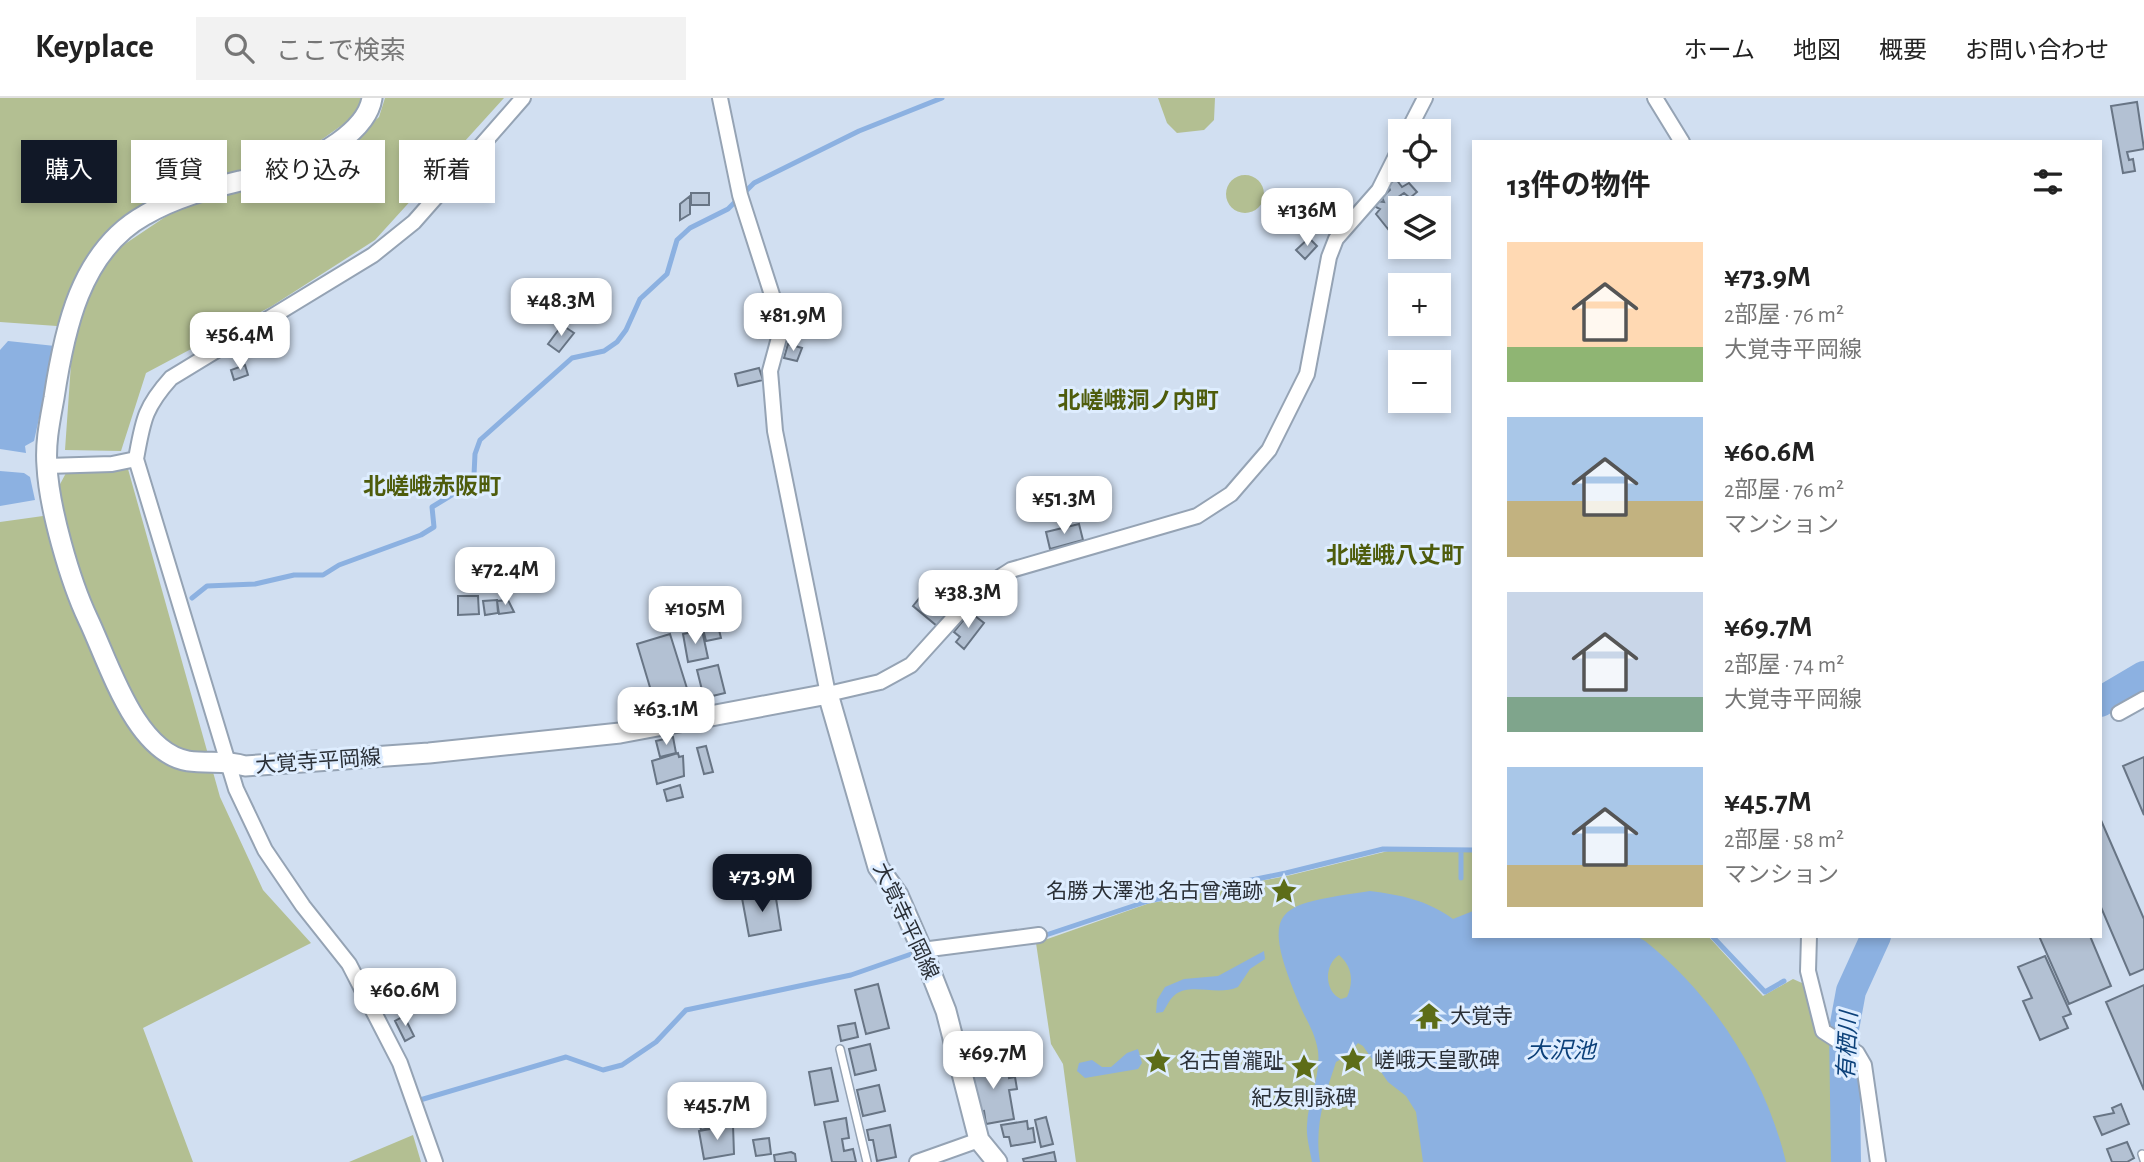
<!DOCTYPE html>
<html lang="ja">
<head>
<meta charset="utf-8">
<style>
  :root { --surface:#fff; --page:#f2f2f2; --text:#222; --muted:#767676; --line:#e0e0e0; --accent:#111827 }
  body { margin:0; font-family:"Alegreya Sans","Noto Sans JP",sans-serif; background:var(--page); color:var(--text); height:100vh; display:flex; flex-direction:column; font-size:26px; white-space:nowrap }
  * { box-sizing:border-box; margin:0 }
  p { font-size:23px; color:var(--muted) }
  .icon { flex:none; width:38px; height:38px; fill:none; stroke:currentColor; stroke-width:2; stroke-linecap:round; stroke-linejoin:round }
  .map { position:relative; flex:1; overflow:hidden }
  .side { position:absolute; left:1472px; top:42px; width:630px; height:798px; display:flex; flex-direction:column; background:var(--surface); border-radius:0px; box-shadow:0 4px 10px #0003 }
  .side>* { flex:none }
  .top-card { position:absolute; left:21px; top:42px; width:665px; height:63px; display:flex; gap:14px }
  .buttons { position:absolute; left:1388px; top:21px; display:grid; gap:14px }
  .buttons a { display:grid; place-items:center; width:63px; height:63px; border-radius:0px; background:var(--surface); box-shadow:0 4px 10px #0003; font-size:35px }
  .price { position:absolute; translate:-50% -60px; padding:0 16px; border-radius:14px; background:#fff; color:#222; font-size:23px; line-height:46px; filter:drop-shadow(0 2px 4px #0008) }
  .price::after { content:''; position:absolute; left:50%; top:42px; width:21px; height:16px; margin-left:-10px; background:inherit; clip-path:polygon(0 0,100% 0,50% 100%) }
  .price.current { background:var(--accent); color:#fff }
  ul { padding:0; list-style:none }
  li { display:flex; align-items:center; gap:21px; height:175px; padding:0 35px }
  li span { display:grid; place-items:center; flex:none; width:196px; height:140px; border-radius:0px; color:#555 }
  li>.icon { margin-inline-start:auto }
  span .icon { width:84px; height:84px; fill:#fffc; stroke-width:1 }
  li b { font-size:30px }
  h2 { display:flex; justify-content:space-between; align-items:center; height:84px; padding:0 35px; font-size:30px }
  .tag { padding:0 24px; border-radius:0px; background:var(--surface); box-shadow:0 4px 10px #0003; font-size:24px; line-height:63px }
  .tag.current { background:var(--accent); color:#fff }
  header { display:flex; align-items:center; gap:42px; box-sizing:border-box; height:98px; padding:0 35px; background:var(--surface); border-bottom:2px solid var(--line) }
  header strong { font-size:33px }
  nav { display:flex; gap:38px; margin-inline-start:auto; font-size:24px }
  .search { width:490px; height:63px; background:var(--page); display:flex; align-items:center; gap:18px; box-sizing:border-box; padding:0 24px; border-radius:0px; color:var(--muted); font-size:26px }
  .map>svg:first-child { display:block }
</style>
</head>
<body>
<header>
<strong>Keyplace</strong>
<div class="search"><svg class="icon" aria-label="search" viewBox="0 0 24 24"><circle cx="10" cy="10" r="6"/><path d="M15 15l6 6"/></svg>ここで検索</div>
<nav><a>ホーム</a><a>地図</a><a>概要</a><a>お問い合わせ</a></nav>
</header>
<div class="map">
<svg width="2144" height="1064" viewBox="0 0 2144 1064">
  <rect width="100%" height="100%" fill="#d1dff1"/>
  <path fill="#b3bf92" d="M0,0H364C362,16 350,22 338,30C320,43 303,55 283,63C237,82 186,83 141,108C98,131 77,185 57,228L0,224Z
    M385,0H504L375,142L272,208L146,275L121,353L65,352L73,237L93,189L116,152L174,113L357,39L379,19Z
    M1158,0H1215L1214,22L1204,32L1177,35L1167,25Z
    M1226 96a19 19 0 1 1 38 0a19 19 0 1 1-38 0Z
    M128,371L220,699L263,792L311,845L143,930L193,1064H0V424L43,418L66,375Z
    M1388,753L1473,754L1474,838H1708L1763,898L1793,881L1802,885L1820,940L1836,951L1842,1064H1076L1063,966L1051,946L1036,845L1147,806L1291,777Z
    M413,1037L421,1064H349Z"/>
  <path fill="#8cb1e1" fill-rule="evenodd" d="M8,243L55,248L34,343L25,348L26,355L0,351V252Z
    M0,373L24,375L30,379L35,402L0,408Z
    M1370,793C1401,797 1427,802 1453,821L1473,813L1474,838H1636L1645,843C1714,898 1765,978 1786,1064H1423L1416,1014L1406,998L1388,984L1363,948L1358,945L1348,957L1336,964C1325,997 1314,1028 1320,1064H1312C1310,1052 1306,1039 1307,1027C1308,1002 1321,977 1318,953C1315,933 1305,921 1298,903C1258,806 1279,807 1370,793ZM1339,857C1352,868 1354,883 1347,899L1341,901C1324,893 1324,867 1339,857Z
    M1264,853L1265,861L1250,871L1238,889C1218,898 1191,885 1176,896C1170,900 1167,908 1163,914L1156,915L1157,902L1165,889L1184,881L1218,878Z
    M1138,951L1142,965L1138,971L1085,980L1077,973L1079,965L1092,962L1102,969H1111L1127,955Z"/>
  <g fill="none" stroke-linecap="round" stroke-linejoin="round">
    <path stroke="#8cb1e1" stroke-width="5" d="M192,500L207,488L255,486L294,477H323L339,467L421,437L434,429L432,409L455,395L474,377L475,356L480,342L572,260L604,253L617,244L626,232L640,201L667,176L677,142L690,130L728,111L754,85L859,33L942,0
      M1461,752V780
      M1712,838L1765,894L1784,883
      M1040,839L1148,803L1286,775L1383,751L1474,752
      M420,1002L566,959L603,972L622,967L656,944L686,912L851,877L917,854"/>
    <path stroke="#8cb1e1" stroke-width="30" d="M2100,604L2144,578
      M1846,1064L1844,931L1851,893L1876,838"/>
  </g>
  <path fill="#b3c1d3" stroke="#687585" stroke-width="2" d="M2137,4L2144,51L2127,54L2129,62L2133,61L2135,73L2123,75L2111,8Z
    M1396,81L1402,89L1409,85L1417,94L1410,100L1404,95L1394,102L1400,110V118L1388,131L1376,116L1380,111L1374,108L1376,103L1384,104L1382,99L1390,92L1388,87Z
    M691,95H709V107H691Z
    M690,98V116L680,122V106Z
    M1309,140L1317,148L1305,161L1296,152Z
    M562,227L574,235L559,254L548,246Z
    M788,246L802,250L797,263L784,260Z
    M245,267L248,277L234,282L231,272Z
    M759,270L763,282L738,288L735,276Z
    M1079,426L1083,442L1050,451L1046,434Z
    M936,491L953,509L937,528L913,508L925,493L930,497Z
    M458,498H478L479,516L458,517Z
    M497,502L498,515L485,517L483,503Z
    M508,502L514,514L499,516L497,503Z
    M970,514L984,525L964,551L956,544L960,539L954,534Z
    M718,528L721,540L706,543L703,531Z
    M702,532L708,560L688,564L683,536Z
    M670,536L690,600L667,607L663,593L652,596L637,546Z
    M718,567L725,595L704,600L697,572Z
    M673,639L676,655L660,659L656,643Z
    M706,648L713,674L704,676L697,650Z
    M678,655L679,659L683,658L684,678L657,686L652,663Z
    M2144,659V717L2123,668Z
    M680,687L683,699L667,703L664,692Z
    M2100,720L2144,821V871L2130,877L2100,807Z
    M775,794L781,832L749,838L742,800Z
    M2039,838H2090L2111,888L2069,906Z
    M2045,858L2071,916L2063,919L2068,930L2040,942L2023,903L2032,900L2018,869Z
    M878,886L889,930L866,936L855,892Z
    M2144,887V992L2106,904Z
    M404,918L414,938L405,943L395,923Z
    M855,925L858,939L841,943L838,928Z
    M870,946L876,972L855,977L849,951Z
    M1006,962L1009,980L1015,979L1017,991L1009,992L1014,1021L986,1026L984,1013L977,1014L969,968Z
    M831,970L838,1003L815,1007L809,974Z
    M879,987L885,1013L863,1018L857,992Z
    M739,996L743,1012L723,1014L720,1000Z
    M712,1005L718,1028L701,1032L695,1009Z
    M2121,1006L2129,1026L2102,1037L2094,1019L2114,1015L2112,1010Z
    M1046,1019L1053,1046L1041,1049L1035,1022Z
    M846,1020L849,1040L842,1041L844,1053L853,1051L856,1064H832L824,1024Z
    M1027,1023L1028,1031L1033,1030L1035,1044L1011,1048L1009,1039H1004L1001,1027Z
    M733,1027L734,1056L704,1061L699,1033Z
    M890,1027L896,1059L877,1063L873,1042H869L867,1032Z
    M769,1040L771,1056L756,1058L753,1042Z
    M2127,1044L2134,1060L2127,1064H2112L2107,1051Z
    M791,1054L795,1056L796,1064H775L774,1057Z
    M1054,1054L1056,1064H1024L1023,1061Z"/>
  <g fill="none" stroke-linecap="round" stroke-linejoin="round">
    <defs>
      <path id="service" d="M840,951L867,1064
        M2142,1056L2144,1062"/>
      <path id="minor" d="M720,0L740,97L773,200L780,236L770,273L775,333L828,596L880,584L911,567L978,493L1011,472L1197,418L1231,396L1269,352L1307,276L1329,159L1336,141L1379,92L1400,50
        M1655,0L1682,44
        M1408,33L1425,0
        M47,368L112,366L136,361
        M2119,615L2144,601
        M1809,838L1808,873L1823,933L1857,955L1864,967L1878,1064
        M922,852L1039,837
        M435,1064L400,965L349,866L303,808L265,752L236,691L136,361C143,323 144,310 171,280L373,157L414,124L523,0
        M917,1064L979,1042"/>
      <path id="secondary" d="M372,0C367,34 316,60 286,72C272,78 255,80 240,83C207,91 174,100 145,117C80,153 64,233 54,300C50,322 45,345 47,368C49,410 70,483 88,521C109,565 135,654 188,663C208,666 225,662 245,668L429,655L620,635L828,596L878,769L898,797L922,852L946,913L979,1042L997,1064"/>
    </defs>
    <use href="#service" stroke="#95a3b4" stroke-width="10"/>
    <use href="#minor" stroke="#95a3b4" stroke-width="18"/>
    <use href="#secondary" stroke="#95a3b4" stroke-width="23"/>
    <use href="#service" stroke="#fff" stroke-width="7"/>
    <use href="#minor" stroke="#fff" stroke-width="14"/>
    <use href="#secondary" stroke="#fff" stroke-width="19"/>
  </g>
  <defs>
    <symbol id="sight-bare" viewBox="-9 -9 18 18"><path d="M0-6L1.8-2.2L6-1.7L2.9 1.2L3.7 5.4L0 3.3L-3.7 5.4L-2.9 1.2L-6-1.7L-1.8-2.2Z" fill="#5d6d18" stroke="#deedff" stroke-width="2.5" paint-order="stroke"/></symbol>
    <symbol id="temple-bare" viewBox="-9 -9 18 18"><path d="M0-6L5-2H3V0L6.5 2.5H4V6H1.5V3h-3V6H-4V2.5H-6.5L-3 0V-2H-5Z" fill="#5d6d18" stroke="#deedff" stroke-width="2.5" paint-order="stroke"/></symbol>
  </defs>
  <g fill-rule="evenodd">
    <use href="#sight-bare" x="1265" y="774" width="38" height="38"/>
    <use href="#temple-bare" x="1410" y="899" width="38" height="38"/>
    <use href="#sight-bare" x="1334" y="943" width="38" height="38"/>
    <use href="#sight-bare" x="1139" y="944" width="38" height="38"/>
    <use href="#sight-bare" x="1285" y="950" width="38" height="38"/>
  </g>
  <g text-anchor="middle" stroke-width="6" stroke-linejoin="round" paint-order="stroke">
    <g font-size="21" fill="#2a2f36" stroke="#deedff">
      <text transform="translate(318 663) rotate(-4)" y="7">大覚寺平岡線</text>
      <text transform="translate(906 823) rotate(65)" y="7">大覚寺平岡線</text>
    </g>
    <g font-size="21" fill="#2a2f36" stroke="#deedff" text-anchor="start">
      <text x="1263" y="800" text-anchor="end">名勝 大澤池 名古曾滝跡</text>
      <text x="1450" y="925">大覚寺</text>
      <text x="1374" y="969">嵯峨天皇歌碑</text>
      <text x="1179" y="970">名古曽瀧趾</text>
      <text x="1304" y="1007" text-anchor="middle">紀友則詠碑</text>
    </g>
    <g font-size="23" font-weight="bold" fill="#4e5c0c" stroke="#deedff">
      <text x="1138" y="310">北嵯峨洞ノ内町</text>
      <text x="432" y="396">北嵯峨赤阪町</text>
      <text x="1395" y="465">北嵯峨八丈町</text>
    </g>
    <g font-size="23" font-style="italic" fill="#0c417a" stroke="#deedff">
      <text transform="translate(1847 948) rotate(-87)" y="8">有栖川</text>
      <text x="1561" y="960">大沢池</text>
    </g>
  </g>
</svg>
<div class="buttons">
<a><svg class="icon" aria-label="locate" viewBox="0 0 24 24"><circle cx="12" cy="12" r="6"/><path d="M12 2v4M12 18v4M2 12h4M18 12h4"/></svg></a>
<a><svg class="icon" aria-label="layers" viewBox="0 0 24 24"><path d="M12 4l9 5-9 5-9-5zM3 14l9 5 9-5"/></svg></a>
<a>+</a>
<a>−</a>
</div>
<b class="price" style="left:1307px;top:150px">¥136M</b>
<b class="price" style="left:561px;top:240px">¥48.3M</b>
<b class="price" style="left:793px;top:255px">¥81.9M</b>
<b class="price" style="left:240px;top:274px">¥56.4M</b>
<b class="price" style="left:1064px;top:438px">¥51.3M</b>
<b class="price" style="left:505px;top:509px">¥72.4M</b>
<b class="price" style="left:968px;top:532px">¥38.3M</b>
<b class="price" style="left:695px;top:548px">¥105M</b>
<b class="price" style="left:666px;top:649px">¥63.1M</b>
<b class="price current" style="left:762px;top:816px">¥73.9M</b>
<b class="price" style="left:405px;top:930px">¥60.6M</b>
<b class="price" style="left:993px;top:993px">¥69.7M</b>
<b class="price" style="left:717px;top:1044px">¥45.7M</b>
<div class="top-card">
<a class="tag current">購入</a>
<a class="tag">賃貸</a>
<a class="tag">絞り込み</a>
<a class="tag">新着</a>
</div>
<section class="side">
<h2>13件の物件<svg class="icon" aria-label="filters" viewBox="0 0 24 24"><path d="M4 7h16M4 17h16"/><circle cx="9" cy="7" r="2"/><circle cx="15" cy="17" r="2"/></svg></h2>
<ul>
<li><span style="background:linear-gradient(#ffd9b3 75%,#8fb573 0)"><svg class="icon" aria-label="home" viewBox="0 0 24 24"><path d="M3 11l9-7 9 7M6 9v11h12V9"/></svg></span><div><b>¥73.9M</b><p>2部屋 · 76 m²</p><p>大覚寺平岡線</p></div></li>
<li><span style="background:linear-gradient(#a9c7e8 60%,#c2b280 0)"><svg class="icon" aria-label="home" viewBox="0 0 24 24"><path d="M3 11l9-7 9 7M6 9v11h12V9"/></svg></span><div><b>¥60.6M</b><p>2部屋 · 76 m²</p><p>マンション</p></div></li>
<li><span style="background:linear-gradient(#c9d6e8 75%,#7fa58c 0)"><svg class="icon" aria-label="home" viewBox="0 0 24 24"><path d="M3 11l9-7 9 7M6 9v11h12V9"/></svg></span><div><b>¥69.7M</b><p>2部屋 · 74 m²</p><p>大覚寺平岡線</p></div></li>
<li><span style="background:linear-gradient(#a9c7e8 70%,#c2b280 0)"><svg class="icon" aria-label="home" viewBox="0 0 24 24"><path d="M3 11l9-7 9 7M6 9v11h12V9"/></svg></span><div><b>¥45.7M</b><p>2部屋 · 58 m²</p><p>マンション</p></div></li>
</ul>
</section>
</div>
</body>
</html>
